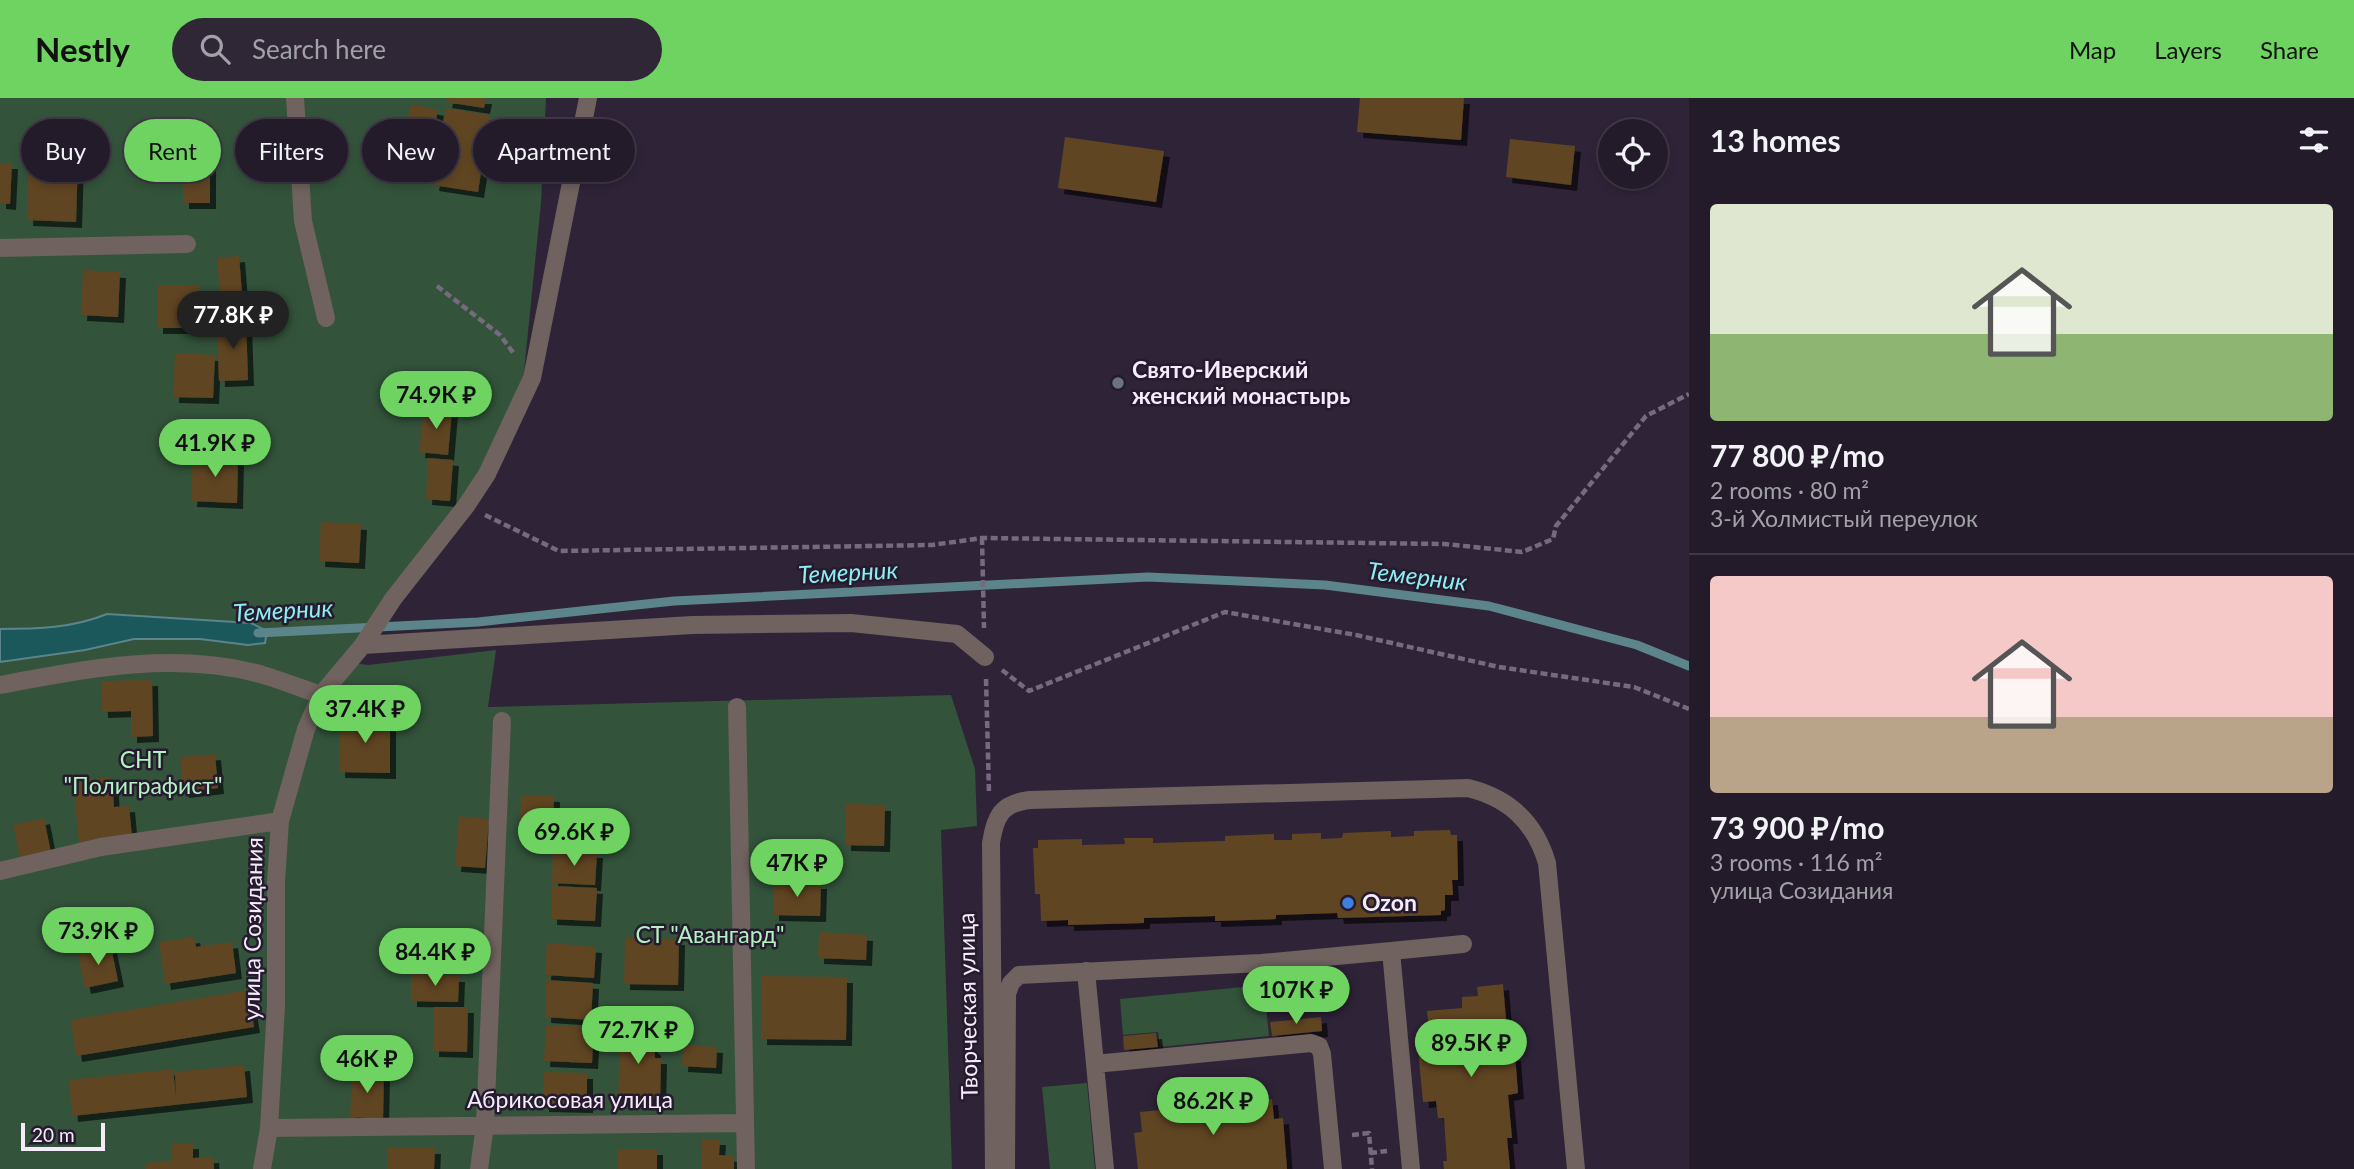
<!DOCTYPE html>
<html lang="en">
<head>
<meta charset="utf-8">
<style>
  :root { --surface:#231a2a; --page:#2f2736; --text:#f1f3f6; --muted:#a3a1a8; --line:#403847; --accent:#6ed361 }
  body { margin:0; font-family:Lato,sans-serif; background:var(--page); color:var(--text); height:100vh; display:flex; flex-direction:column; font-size:26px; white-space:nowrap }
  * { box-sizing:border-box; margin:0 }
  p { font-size:23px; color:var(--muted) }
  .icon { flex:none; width:38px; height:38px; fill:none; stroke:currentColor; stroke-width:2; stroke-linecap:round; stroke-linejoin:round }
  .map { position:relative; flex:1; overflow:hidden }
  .sheet { display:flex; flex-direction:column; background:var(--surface); width:665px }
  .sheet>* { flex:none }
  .guide { position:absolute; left:21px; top:21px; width:665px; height:63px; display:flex; gap:14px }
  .controls { position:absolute; left:1598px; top:21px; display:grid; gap:14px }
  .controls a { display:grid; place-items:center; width:70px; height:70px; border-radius:50%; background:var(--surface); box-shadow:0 4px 10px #0003,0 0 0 2px var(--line); font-size:35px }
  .scale { position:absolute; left:21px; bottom:18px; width:84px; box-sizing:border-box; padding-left:7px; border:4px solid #f4ecfa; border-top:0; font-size:19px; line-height:24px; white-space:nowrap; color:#f4ecfa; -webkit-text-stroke:5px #251a2e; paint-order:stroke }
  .price { position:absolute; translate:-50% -60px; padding:0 16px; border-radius:24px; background:var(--accent); color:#111; font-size:23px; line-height:46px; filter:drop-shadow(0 2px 4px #0008) }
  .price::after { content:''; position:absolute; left:50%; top:42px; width:21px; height:16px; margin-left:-10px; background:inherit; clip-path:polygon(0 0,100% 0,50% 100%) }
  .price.current { background:#222; color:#fff }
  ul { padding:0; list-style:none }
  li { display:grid; align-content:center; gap:14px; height:371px; padding:0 21px }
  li+li { border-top:2px solid var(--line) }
  li span { display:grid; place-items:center; height:217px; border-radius:7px; color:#555 }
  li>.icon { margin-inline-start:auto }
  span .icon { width:126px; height:126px; fill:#fffc; stroke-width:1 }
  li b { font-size:30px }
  h2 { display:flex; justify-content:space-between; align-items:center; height:84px; padding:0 21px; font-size:30px }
  .pill { padding:0 24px; border-radius:32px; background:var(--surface); box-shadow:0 4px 10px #0003,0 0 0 2px var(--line); font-size:24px; line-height:63px }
  .pill.current { background:var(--accent); color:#111 }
  header { display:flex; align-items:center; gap:42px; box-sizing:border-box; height:98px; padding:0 35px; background:var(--accent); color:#111 }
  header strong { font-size:33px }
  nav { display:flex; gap:38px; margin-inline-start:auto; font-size:24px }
  .search { width:490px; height:63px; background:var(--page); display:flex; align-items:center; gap:18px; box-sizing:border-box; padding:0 24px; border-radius:38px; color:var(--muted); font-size:26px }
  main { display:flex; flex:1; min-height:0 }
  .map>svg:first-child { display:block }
</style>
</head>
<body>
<header>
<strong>Nestly</strong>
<div class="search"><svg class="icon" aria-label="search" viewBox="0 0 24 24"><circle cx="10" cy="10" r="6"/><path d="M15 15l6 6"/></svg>Search here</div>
<nav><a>Map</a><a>Layers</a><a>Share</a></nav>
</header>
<main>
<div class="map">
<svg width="1689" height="1071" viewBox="0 0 1689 1071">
  <defs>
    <filter id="shadow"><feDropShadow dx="6" dy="6" stdDeviation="0" flood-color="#0009"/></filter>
  </defs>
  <rect width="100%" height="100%" fill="#2f2338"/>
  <path fill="#33533b" d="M0,0H546L541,105L523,284L466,408L349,564L368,567L496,552L488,609L951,597L975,671L977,728L941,732L952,1071H0Z
    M1264,887L1269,938L1160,949L1158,934L1123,937L1120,901Z
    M1087,985L1095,1071H1050L1042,989Z"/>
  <path fill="#1a585b" stroke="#5b848b" stroke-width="2" d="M107,516L251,525L267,533L265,545L248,547L200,541H134L85,552L0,564V531C37,531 73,530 107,516Z"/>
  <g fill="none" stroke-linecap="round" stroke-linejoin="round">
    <path stroke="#5b848b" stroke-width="9" d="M258,535L478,524L674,503L1148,479L1325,487L1489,508L1637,547L1689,568"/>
  </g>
  <path fill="#604523" filter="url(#shadow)" d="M447,0H486L484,10L446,4Z
    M1360,0H1464L1461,42L1357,34Z
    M411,6L438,12L430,52L402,46Z
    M446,10L490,17L478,94L433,87Z
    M1065,39L1164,53L1156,104L1058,90Z
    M1510,41L1575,48L1571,87L1506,79Z
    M183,55L210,56V105H183Z
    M29,58L78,60L76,124L27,122Z
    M0,65H12L10,106L0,105Z
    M239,158L242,196L220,198L217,160Z
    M83,172L120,174L118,219L81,217Z
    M157,187H199V230H157Z
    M246,223L248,282L219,283L217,224Z
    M175,255L215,257L213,300L173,299Z
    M424,310L452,312L448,357L419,354Z
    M193,357L238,358L237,405L191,403Z
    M428,360L453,362L450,403L426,401Z
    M321,424L361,426L359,465L319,463Z
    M152,582L153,638L131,639V613L102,614L101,583Z
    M340,620H390V675L339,674Z
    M215,656L218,690L183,694L180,659Z
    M112,679L114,709L129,708L132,740L79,745L73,683Z
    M521,697L554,698L553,730L520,729Z
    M845,706L885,707L884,748L845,747Z
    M459,718L489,721L485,770L455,768Z
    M44,720L51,755L20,761L13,727Z
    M1450,732L1451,737H1457L1458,782H1452L1453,797H1445V812L1441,813V817L1338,820L1337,815L1276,817V821L1215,823V818L1144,820V825L1068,827V822L1041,823L1040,796H1035L1033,750H1038V742L1082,741V747L1125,746L1124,740H1153V745L1225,743V738L1274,736V742H1292V736L1321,735V741L1342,740L1343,735L1391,733V739L1414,738V733Z
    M553,753L597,754L595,787L552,785Z
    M773,785H821L820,818L773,817Z
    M552,788L597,790L595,823L551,821Z
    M819,834L867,837L866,862L818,860Z
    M194,839L196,849L232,844L236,875L165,886L159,844Z
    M625,840L679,841L678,887L624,886Z
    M547,845L596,849L594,880L545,877Z
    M111,849L118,883L85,890L78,856Z
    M411,876L459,878L458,904L411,903Z
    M761,878L847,879L846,942L761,941Z
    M546,882L593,885L591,922L545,919Z
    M1503,886L1509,957H1515L1518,995L1508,997L1512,1040H1507L1510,1071H1444L1443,1063H1447L1444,1020H1438L1436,1003L1423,1004L1417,941L1430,940L1427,913L1462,910V899L1478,898L1477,889Z
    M248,892L254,929L76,958L71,922Z
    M434,909H468L467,954L433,953Z
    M1321,919L1322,933L1272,938L1270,924Z
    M621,924L641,925V939L655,952V960H661L660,1001L618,1000Z
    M546,927L594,929L592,965L544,963Z
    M1156,935L1158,949L1124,952L1123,938Z
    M683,947L717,949L716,970L682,968Z
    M244,967L247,999L72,1018L69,982L173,971L176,1000L175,974Z
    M352,973L384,974L383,1021L350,1019Z
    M544,974L587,975V1009L543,1008Z
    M1229,997L1230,1005L1272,1001L1274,1021L1283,1020L1287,1071H1138L1134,1035L1142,1034L1140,1014L1201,1008L1200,1000Z
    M702,1041H720L719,1057L734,1058V1071H701Z
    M193,1045V1060L213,1059L214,1071H146V1065L172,1063L171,1046Z
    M388,1049L435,1050L434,1071H387Z
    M618,1051H657V1071H618Z"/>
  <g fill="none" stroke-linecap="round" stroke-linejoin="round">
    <path stroke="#766b7e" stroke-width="4.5" stroke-dasharray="7 3.5" stroke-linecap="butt" d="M437,188L500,237L515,257
      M485,417L559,453L932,447L982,440L1445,446L1522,454L1553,441L1556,428L1646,318L1689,296
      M982,440L984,530
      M1002,572L1029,593L1225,514L1356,537L1499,569L1634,589L1689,611
      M986,581L989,695
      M1352,1037L1369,1035L1372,1071
      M1370,1055L1387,1053"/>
    <path stroke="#6f625f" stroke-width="18" d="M295,0L303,123L326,220
      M0,150L187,146
      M363,547L692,527L851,525L957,536L985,559
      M0,587C85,571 174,553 260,576C280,582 301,590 321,597
      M737,609L746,1071
      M0,773L101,749L280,723
      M1391,853L1463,846
      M1086,873L1095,966
      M269,1030L745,1025
      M262,1071L269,1030L276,908V784L280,723L306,631L321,597L363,547L393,501L466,408L487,376L532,280L588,0
      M479,1071L485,1027L502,623
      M994,1071L991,745C995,719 1001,705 1030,702L1468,690C1509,700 1535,724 1547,765L1576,1071
      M1006,1071L1007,896L1011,885L1019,877L1261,865L1391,853L1411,1071
      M1105,1071L1095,966L1311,945L1319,948L1322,956L1333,1071"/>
  </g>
  <circle fill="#6b7280" stroke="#251a2e" stroke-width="2.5" cx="1118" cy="285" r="7"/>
  <circle fill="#3f7fe0" stroke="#251a2e" stroke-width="2.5" cx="1348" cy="805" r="7"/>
  <g text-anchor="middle" stroke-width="5" stroke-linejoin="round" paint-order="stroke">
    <g font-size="23" font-weight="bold" fill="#f4ecfa" stroke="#251a2e" text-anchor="start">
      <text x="1132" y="280">Свято-Иверский<tspan x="1132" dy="26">женский монастырь</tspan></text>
      <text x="1362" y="813">Ozon</text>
    </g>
    <g font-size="23" fill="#b3f2c2" stroke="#251a2e">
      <text x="143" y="670">СНТ<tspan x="143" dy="26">"Полиграфист"</tspan></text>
      <text x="710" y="845">СТ "Авангард"</text>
    </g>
    <g font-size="23" fill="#f4ecfa" stroke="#251a2e">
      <text transform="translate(253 831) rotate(-89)" y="8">улица Созидания</text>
      <text transform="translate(968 908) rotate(-91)" y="8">Творческая улица</text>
      <text x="570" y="1010">Абрикосовая улица</text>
    </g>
    <g font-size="24" font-style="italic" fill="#8deef2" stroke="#251a2e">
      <text transform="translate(848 475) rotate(-3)" y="8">Темерник</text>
      <text transform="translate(1417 479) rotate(7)" y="8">Темерник</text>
      <text transform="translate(283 513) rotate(-3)" y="8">Темерник</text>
    </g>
  </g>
</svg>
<div class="controls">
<a><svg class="icon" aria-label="locate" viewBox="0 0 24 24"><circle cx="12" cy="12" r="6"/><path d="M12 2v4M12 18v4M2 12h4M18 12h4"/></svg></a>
</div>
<div class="scale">20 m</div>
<b class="price current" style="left:233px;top:253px">77.8K ₽</b>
<b class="price" style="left:436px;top:333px">74.9K ₽</b>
<b class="price" style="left:215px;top:381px">41.9K ₽</b>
<b class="price" style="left:365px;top:647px">37.4K ₽</b>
<b class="price" style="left:574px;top:770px">69.6K ₽</b>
<b class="price" style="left:797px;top:801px">47K ₽</b>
<b class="price" style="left:98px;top:869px">73.9K ₽</b>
<b class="price" style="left:435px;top:890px">84.4K ₽</b>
<b class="price" style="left:1296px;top:928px">107K ₽</b>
<b class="price" style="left:638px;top:968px">72.7K ₽</b>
<b class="price" style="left:1471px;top:981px">89.5K ₽</b>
<b class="price" style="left:367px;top:997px">46K ₽</b>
<b class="price" style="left:1213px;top:1039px">86.2K ₽</b>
<div class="guide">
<a class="pill">Buy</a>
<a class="pill current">Rent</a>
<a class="pill">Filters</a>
<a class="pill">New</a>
<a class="pill">Apartment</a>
</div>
</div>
<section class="sheet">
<h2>13 homes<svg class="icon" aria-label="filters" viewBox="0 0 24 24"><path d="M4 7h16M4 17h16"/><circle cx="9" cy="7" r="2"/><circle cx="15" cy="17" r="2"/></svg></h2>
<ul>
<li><span style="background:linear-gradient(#dfe7d0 60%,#8fb573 0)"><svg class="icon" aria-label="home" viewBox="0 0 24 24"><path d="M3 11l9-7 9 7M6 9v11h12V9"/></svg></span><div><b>77 800 ₽/mo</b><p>2 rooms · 80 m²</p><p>3-й Холмистый переулок</p></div></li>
<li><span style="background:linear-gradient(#f6c9c9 65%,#b9a48a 0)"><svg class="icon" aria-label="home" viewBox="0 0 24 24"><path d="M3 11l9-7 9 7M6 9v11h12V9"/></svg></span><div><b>73 900 ₽/mo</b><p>3 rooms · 116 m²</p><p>улица Созидания</p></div></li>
</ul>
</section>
</main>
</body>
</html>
